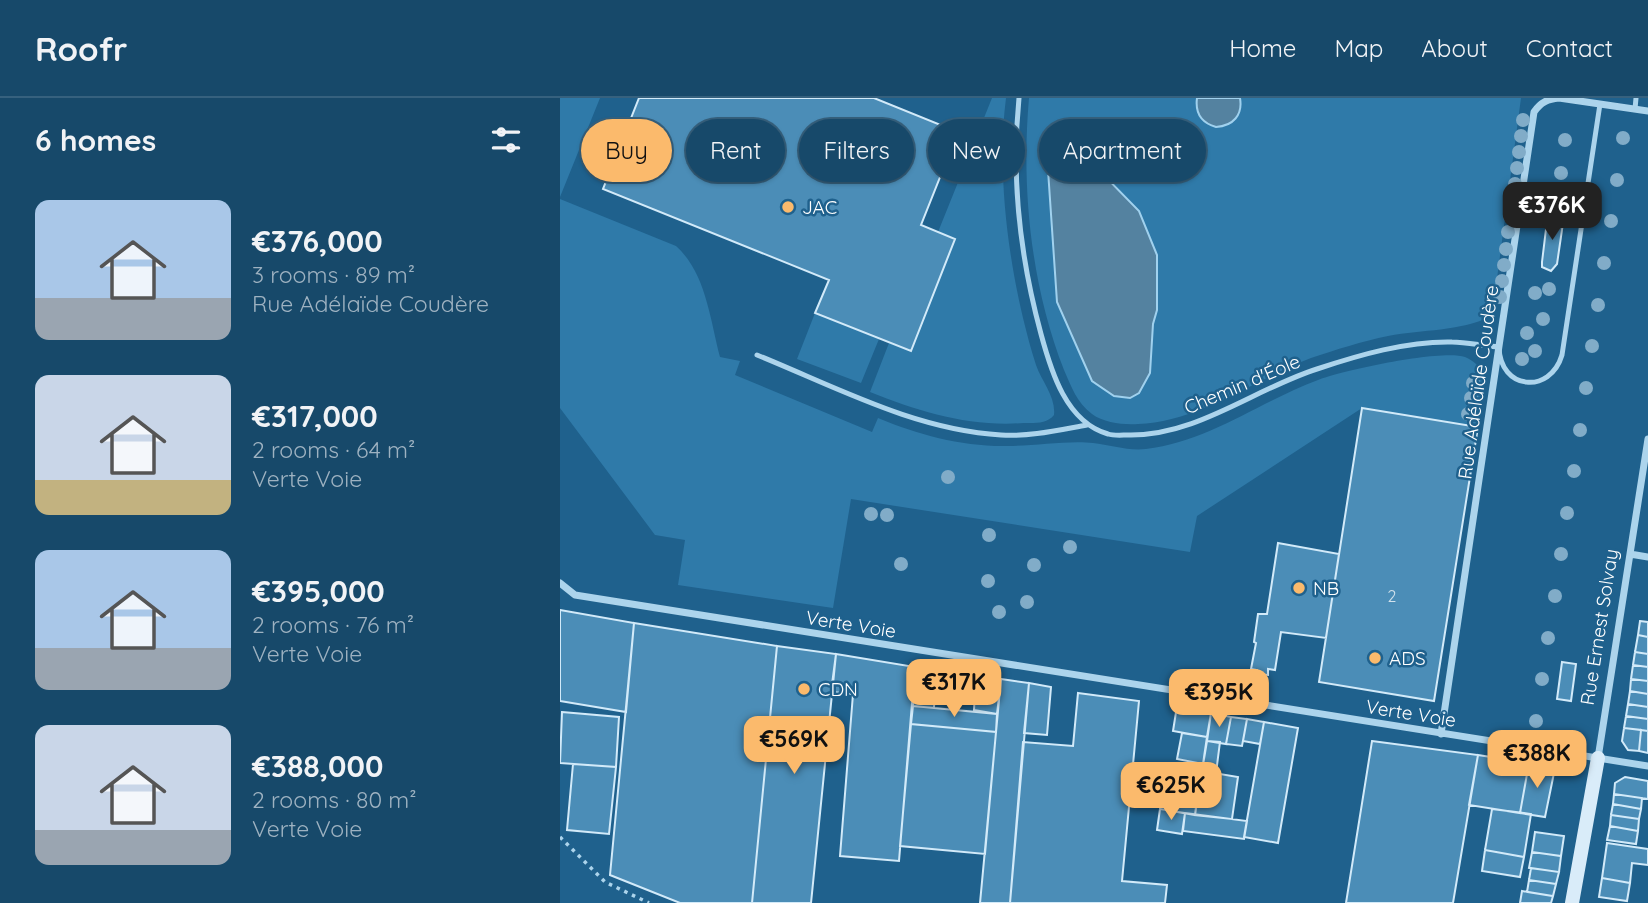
<!DOCTYPE html>
<html lang="en">
<head>
<meta charset="utf-8">
<style>
  :root { --surface:#17496a; --page:#245372; --text:#f1f3f6; --muted:#9eb2c1; --line:#36617e; --accent:#fbba6c }
  body { margin:0; font-family:Quicksand,sans-serif; background:var(--page); color:var(--text); height:100vh; display:flex; flex-direction:column; font-size:26px; white-space:nowrap }
  * { box-sizing:border-box; margin:0 }
  p { font-size:23px; color:var(--muted) }
  .icon { flex:none; width:38px; height:38px; fill:none; stroke:currentColor; stroke-width:2; stroke-linecap:round; stroke-linejoin:round }
  .map { position:relative; flex:1; overflow:hidden }
  .details { display:flex; flex-direction:column; background:var(--surface); width:560px }
  .details>* { flex:none }
  .banner { position:absolute; left:21px; top:21px; width:665px; height:63px; display:flex; gap:14px }
  .price { position:absolute; translate:-50% -60px; padding:0 16px; border-radius:14px; background:var(--accent); color:#111; font-size:23px; line-height:46px; filter:drop-shadow(0 2px 4px #0008) }
  .price::after { content:''; position:absolute; left:50%; top:42px; width:21px; height:16px; margin-left:-10px; background:inherit; clip-path:polygon(0 0,100% 0,50% 100%) }
  .price.selected { background:#222; color:#fff }
  ul { padding:0; list-style:none }
  li { display:flex; align-items:center; gap:21px; height:175px; padding:0 35px }
  li span { display:grid; place-items:center; flex:none; width:196px; height:140px; border-radius:14px; color:#555 }
  li>.icon { margin-inline-start:auto }
  span .icon { width:84px; height:84px; fill:#fffc; stroke-width:1 }
  li b { font-size:30px }
  h2 { display:flex; justify-content:space-between; align-items:center; height:84px; padding:0 35px; font-size:30px }
  .tag { padding:0 24px; border-radius:32px; background:var(--surface); box-shadow:0 2px 5px #0004,0 0 0 2px var(--line); font-size:24px; line-height:63px }
  .tag.selected { background:var(--accent); color:#111 }
  header { display:flex; align-items:center; gap:42px; box-sizing:border-box; height:98px; padding:0 35px; background:var(--surface); border-bottom:2px solid var(--line) }
  header strong { font-size:33px }
  nav { display:flex; gap:38px; margin-inline-start:auto; font-size:24px }
  main { display:flex; flex:1; min-height:0 }
  .map>svg:first-child { display:block }
</style>
</head>
<body>
<header>
<strong>Roofr</strong>
<nav><a>Home</a><a>Map</a><a>About</a><a>Contact</a></nav>
</header>
<main>
<section class="details">
<h2>6 homes<svg class="icon" aria-label="filters" viewBox="0 0 24 24"><path d="M4 7h16M4 17h16"/><circle cx="9" cy="7" r="2"/><circle cx="15" cy="17" r="2"/></svg></h2>
<ul>
<li><span style="background:linear-gradient(#a9c7e8 70%,#9aa5b1 0)"><svg class="icon" aria-label="home" viewBox="0 0 24 24"><path d="M3 11l9-7 9 7M6 9v11h12V9"/></svg></span><div><b>€376,000</b><p>3 rooms · 89 m²</p><p>Rue Adélaïde Coudère</p></div></li>
<li><span style="background:linear-gradient(#c9d6e8 75%,#c2b280 0)"><svg class="icon" aria-label="home" viewBox="0 0 24 24"><path d="M3 11l9-7 9 7M6 9v11h12V9"/></svg></span><div><b>€317,000</b><p>2 rooms · 64 m²</p><p>Verte Voie</p></div></li>
<li><span style="background:linear-gradient(#a9c7e8 70%,#9aa5b1 0)"><svg class="icon" aria-label="home" viewBox="0 0 24 24"><path d="M3 11l9-7 9 7M6 9v11h12V9"/></svg></span><div><b>€395,000</b><p>2 rooms · 76 m²</p><p>Verte Voie</p></div></li>
<li><span style="background:linear-gradient(#c9d6e8 75%,#9aa5b1 0)"><svg class="icon" aria-label="home" viewBox="0 0 24 24"><path d="M3 11l9-7 9 7M6 9v11h12V9"/></svg></span><div><b>€388,000</b><p>2 rooms · 80 m²</p><p>Verte Voie</p></div></li>
</ul>
</section>
<div class="map">
<svg width="1088" height="805" viewBox="0 0 1088 805">
  <rect width="100%" height="100%" fill="#1f618d"/>
  <path fill="#2f7aa9" d="M0,0H40L0,99Z
    M432,0H446C437,69 447,153 463,220C467,236 471,252 476,267C482,284 496,299 494,317C487,326 475,325 464,325C409,329 360,314 310,294L329,245L351,253L395,141L378,134Z
    M469,0H961L932,218C898,234 864,231 828,238C803,243 775,252 751,260C698,280 636,325 578,326C564,327 544,325 532,316C517,305 511,288 504,272C471,188 461,90 469,0Z
    M0,101L116,148C146,175 150,221 160,259L180,263L175,277L312,334L318,320C359,337 403,349 448,348C473,348 510,342 533,345C550,347 568,353 586,351C648,344 701,303 758,282C784,272 882,251 905,259C914,263 919,268 924,276L918,329L802,310L637,418L630,454L291,401L273,510L118,487L125,442L95,437L0,310Z
    M255,215L319,241L301,285L237,261Z"/>
  <path fill="#5482a0" stroke="#a0d1ee" stroke-width="2" d="M637,0H680C683,17 673,28 656,29C642,25 635,15 637,0Z
    M513,56L533,66L579,113L597,157V212L593,226L590,275L579,295L570,300L554,298L532,283L497,204L488,72L497,58Z"/>
  <path fill="#4b8db7" stroke="#d2eaf9" stroke-width="2" d="M79,0H314L398,34L361,127L395,141L351,253L255,215L269,182L43,91Z
    M994,116L1003,120V125L997,166L991,173L982,169V164L987,123Z
    M802,310L918,329L874,603L759,584Z
    M718,445L779,456L766,540L721,534L715,572L708,571V577L697,576V572L691,571L696,545L694,544L698,516H707Z
    M0,512L74,525L66,614L0,603Z
    M1080,523L1088,524V539L1078,537Z
    M74,525L217,548L192,805H120L50,777Z
    M1078,537L1088,539V556L1075,554Z
    M217,548L276,556L251,805H192Z
    M1075,554L1088,556V569L1073,567Z
    M276,556L355,569L339,763L280,758L293,596L271,594Z
    M1002,564L1016,566L1011,603L997,601Z
    M1073,567L1088,569V583L1071,581Z
    M355,569L376,572L374,610L353,608Z
    M416,577L441,581L437,616L414,612Z
    M441,581L469,585L450,805H420Z
    M1071,581L1088,583V596L1070,593Z
    M469,585L491,589L487,637L464,635Z
    M1070,593L1088,596V609L1068,606Z
    M518,595L579,603L562,783L607,787L605,805H450L463,644L513,648Z
    M1068,606L1088,609V621L1066,618Z
    M353,608L437,616L436,634L351,626Z
    M617,608L651,615L647,639L613,633Z
    M2,614L59,619L56,669L0,665Z
    M651,615L671,619L666,646L647,643Z
    M1066,618L1088,621V633L1064,630Z
    M671,619L687,621L682,648L666,646Z
    M687,621L704,624L700,646L683,643Z
    M704,624L738,630L718,745L684,739Z
    M351,626L436,634L425,756L340,748Z
    M1064,630L1081,632L1079,653L1068,652L1062,643Z
    M1081,632L1088,633V655L1079,653Z
    M622,635L647,639L643,666L617,661Z
    M647,643L660,644L656,675L642,673Z
    M812,643L918,657L893,805H786Z
    M918,657L969,665L960,715L909,707Z
    M969,665L995,670L985,719L960,715Z
    M13,666L56,669L49,736L7,732Z
    M642,673L678,679L672,721L635,717Z
    M1065,679L1088,683V701L1054,696L1055,685Z
    M603,695L637,700L635,717L600,711Z
    M1054,696L1082,700L1081,711L1053,706Z
    M1053,706L1081,711L1079,721L1051,717Z
    M600,711L625,715L622,736L597,732Z
    M932,711L971,716L964,759L925,752Z
    M625,715L687,723L684,741L623,733Z
    M1051,717L1079,721L1078,733L1050,728Z
    M1050,728L1078,733L1076,746L1047,742Z
    M975,734L1004,738L1001,758L972,754Z
    M1047,745L1088,751V767L1072,765L1070,785L1042,780Z
    M925,752L964,759L960,779L922,773Z
    M972,754L1001,758L999,774L969,770Z
    M971,770L999,774L996,786L969,782Z
    M1042,780L1070,785L1067,803L1039,799Z
    M969,782L996,786L993,798L967,794Z
    M962,793L993,798L991,805H960Z"/>
  <g fill="none" stroke-linecap="round" stroke-linejoin="round">
    <path stroke="#acd4ec" stroke-width="3.5" stroke-dasharray="3.5 5" stroke-linecap="butt" d="M0,739L45,784L89,805"/>
    <path stroke="#acd4ec" stroke-width="5" d="M459,0C451,79 460,159 481,236C491,273 506,324 548,336C554,338 562,337 569,337C637,338 694,291 757,271C799,257 847,243 892,244C907,244 923,248 939,249C940,292 990,297 1002,257L1040,6
      M1075,11L1076,0
      M197,257C276,289 355,332 441,337C469,339 499,332 527,327"/>
    <path stroke="#acd4ec" stroke-width="7" d="M1070,456L1088,459
      M0,485L15,497L1088,668
      M881,636L974,14C981,4 988,1 999,0L1088,13
      M1038,660L1088,341"/>
    <path stroke="#d9ecf9" stroke-width="14" d="M1012,805L1038,660"/>
  </g>
  <g fill="#81acc8">
    <circle cx="963" cy="22" r="7"/>
    <circle cx="961" cy="38" r="7"/>
    <circle cx="1063" cy="40" r="7"/>
    <circle cx="1005" cy="42" r="7"/>
    <circle cx="959" cy="54" r="7"/>
    <circle cx="957" cy="70" r="7"/>
    <circle cx="1001" cy="75" r="7"/>
    <circle cx="1057" cy="82" r="7"/>
    <circle cx="955" cy="86" r="7"/>
    <circle cx="987" cy="98" r="7"/>
    <circle cx="952" cy="102" r="7"/>
    <circle cx="950" cy="118" r="7"/>
    <circle cx="1051" cy="123" r="7"/>
    <circle cx="948" cy="134" r="7"/>
    <circle cx="946" cy="151" r="7"/>
    <circle cx="1044" cy="165" r="7"/>
    <circle cx="944" cy="167" r="7"/>
    <circle cx="942" cy="183" r="7"/>
    <circle cx="989" cy="191" r="7"/>
    <circle cx="975" cy="195" r="7"/>
    <circle cx="940" cy="199" r="7"/>
    <circle cx="1038" cy="207" r="7"/>
    <circle cx="983" cy="221" r="7"/>
    <circle cx="967" cy="235" r="7"/>
    <circle cx="1032" cy="248" r="7"/>
    <circle cx="975" cy="253" r="7"/>
    <circle cx="962" cy="261" r="7"/>
    <circle cx="913" cy="285" r="7"/>
    <circle cx="1026" cy="290" r="7"/>
    <circle cx="911" cy="300" r="7"/>
    <circle cx="908" cy="316" r="7"/>
    <circle cx="1020" cy="332" r="7"/>
    <circle cx="1014" cy="373" r="7"/>
    <circle cx="388" cy="379" r="7"/>
    <circle cx="1007" cy="415" r="7"/>
    <circle cx="311" cy="416" r="7"/>
    <circle cx="327" cy="417" r="7"/>
    <circle cx="429" cy="437" r="7"/>
    <circle cx="510" cy="449" r="7"/>
    <circle cx="1001" cy="456" r="7"/>
    <circle cx="341" cy="466" r="7"/>
    <circle cx="474" cy="467" r="7"/>
    <circle cx="428" cy="483" r="7"/>
    <circle cx="995" cy="498" r="7"/>
    <circle cx="467" cy="504" r="7"/>
    <circle cx="439" cy="514" r="7"/>
    <circle cx="988" cy="540" r="7"/>
    <circle cx="982" cy="581" r="7"/>
    <circle cx="976" cy="623" r="7"/>
  </g>
  <g fill="#fbba6c" stroke="#1f618d" stroke-width="2.5">
    <circle cx="228" cy="109" r="7"/>
    <circle cx="739" cy="490" r="7"/>
    <circle cx="815" cy="560" r="7"/>
    <circle cx="244" cy="591" r="7"/>
  </g>
  <g text-anchor="middle" stroke-width="5" stroke-linejoin="round" paint-order="stroke">
    <g font-size="16" fill="#d2e2ed">
      <text x="832" y="504">2</text>
    </g>
    <g font-size="19" fill="#fff" stroke="#1f618d" text-anchor="start">
      <text x="242" y="116">JAC</text>
      <text x="753" y="497">NB</text>
      <text x="829" y="567">ADS</text>
      <text x="258" y="598">CDN</text>
    </g>
    <g font-size="19" fill="#fff" stroke="#1f618d">
      <text transform="translate(918 284) rotate(-82)" y="7">Rue Adélaïde Coudère</text>
      <text transform="translate(682 286) rotate(-23)" y="7">Chemin d'Éole</text>
      <text transform="translate(291 526) rotate(9)" y="7">Verte Voie</text>
      <text transform="translate(1039 529) rotate(-81)" y="7">Rue Ernest Solvay</text>
      <text transform="translate(851 615) rotate(9)" y="7">Verte Voie</text>
    </g>
  </g>
</svg>
<b class="price selected" style="left:992px;top:144px">€376K</b>
<b class="price" style="left:394px;top:621px">€317K</b>
<b class="price" style="left:659px;top:631px">€395K</b>
<b class="price" style="left:234px;top:678px">€569K</b>
<b class="price" style="left:977px;top:692px">€388K</b>
<b class="price" style="left:611px;top:724px">€625K</b>
<div class="banner">
<a class="tag selected">Buy</a>
<a class="tag">Rent</a>
<a class="tag">Filters</a>
<a class="tag">New</a>
<a class="tag">Apartment</a>
</div>
</div>
</main>
</body>
</html>
